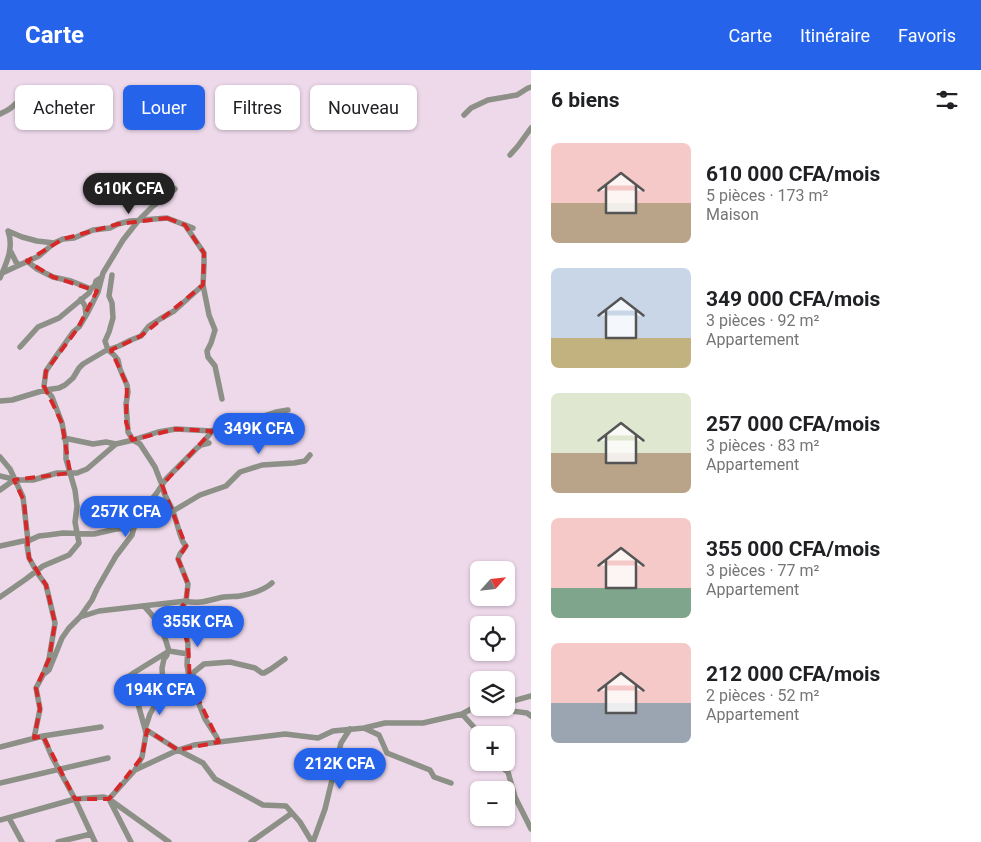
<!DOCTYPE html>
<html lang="fr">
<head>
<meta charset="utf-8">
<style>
  :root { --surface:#fff; --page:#f2f2f2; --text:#202124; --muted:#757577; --accent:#2563eb }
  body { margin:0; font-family:Roboto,sans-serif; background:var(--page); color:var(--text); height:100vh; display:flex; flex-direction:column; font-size:19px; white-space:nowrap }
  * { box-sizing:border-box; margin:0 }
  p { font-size:16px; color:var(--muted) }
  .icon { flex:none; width:28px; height:28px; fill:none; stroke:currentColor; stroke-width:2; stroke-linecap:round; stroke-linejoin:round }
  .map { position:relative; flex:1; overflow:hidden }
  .sheet { display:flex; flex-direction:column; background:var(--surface); width:450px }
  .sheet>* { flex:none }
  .guide { position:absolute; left:15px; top:15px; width:440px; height:45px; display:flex; gap:10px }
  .needle { width:32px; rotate:63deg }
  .tools { position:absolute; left:470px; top:491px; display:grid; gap:10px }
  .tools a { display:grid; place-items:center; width:45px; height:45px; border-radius:8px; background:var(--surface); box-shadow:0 1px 4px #0004; font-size:25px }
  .price { position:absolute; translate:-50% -42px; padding:0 11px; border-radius:18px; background:var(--accent); color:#fff; font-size:16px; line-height:32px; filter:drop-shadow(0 1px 2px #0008) }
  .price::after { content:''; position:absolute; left:50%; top:30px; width:15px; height:11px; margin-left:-8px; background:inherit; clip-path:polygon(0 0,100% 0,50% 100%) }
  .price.active { background:#222; color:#fff }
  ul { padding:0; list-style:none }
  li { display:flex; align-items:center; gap:15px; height:125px; padding:0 20px }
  li span { display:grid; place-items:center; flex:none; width:140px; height:100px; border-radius:8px; color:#555 }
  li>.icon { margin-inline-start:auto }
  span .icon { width:60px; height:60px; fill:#fffc; stroke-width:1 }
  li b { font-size:21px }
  h2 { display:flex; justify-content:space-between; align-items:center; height:60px; padding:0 20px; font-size:21px }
  .chip { padding:0 18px; border-radius:8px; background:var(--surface); box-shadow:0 1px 4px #0004; font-size:18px; line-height:45px }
  .chip.active { background:var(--accent); color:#fff }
  header { display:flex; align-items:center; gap:30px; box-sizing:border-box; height:70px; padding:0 25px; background:var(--accent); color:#fff }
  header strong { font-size:24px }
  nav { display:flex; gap:28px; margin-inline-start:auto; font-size:18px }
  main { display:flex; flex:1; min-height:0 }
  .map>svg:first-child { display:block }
</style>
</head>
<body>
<header>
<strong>Carte</strong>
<nav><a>Carte</a><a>Itinéraire</a><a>Favoris</a></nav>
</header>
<main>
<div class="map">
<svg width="531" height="772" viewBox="0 0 531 772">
  <rect width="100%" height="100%" fill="#eed9eb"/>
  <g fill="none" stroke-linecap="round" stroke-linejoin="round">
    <path stroke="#8c9086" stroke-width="5.5" d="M0,44C4,42 9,40 12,37C17,32 20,29 27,26
      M464,45L471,38L488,30L517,25L528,18L531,17
      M510,85L518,76L531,58
      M185,155L204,183V195L203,215L209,245L215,260L211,273L207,281L208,287L215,296L222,329
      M8,161L22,167L37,171L54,173L63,169L74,168L93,160L110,158L118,154L130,151L167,148L193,158
      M11,182L16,192L19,195
      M27,191L37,199L53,207L71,211L91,219L95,215L96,211L102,207
      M0,204L39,186L54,173
      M112,205L109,226L112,233L113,248L109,262L105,271L108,280L114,285L118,290L120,299L127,315L128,322L126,334L128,362L133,370L140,374L155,397L162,415L164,423L173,441L180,464L183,472L186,476L180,484L178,489L188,514L186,531L178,543L180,555L186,565L188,574L187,595L190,612L205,649L216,666L219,672
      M0,208C7,192 14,177 8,161
      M81,229L85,236L86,245
      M20,277L38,257L59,248L89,223L91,219
      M0,331L12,330L45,320L59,318L65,315L73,308L79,298L83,294L105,281L119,276L131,270L141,266L149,256L160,249L174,241L203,215
      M64,368L93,374L106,372L116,374L133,370L158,362L176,359L212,361L224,354L251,350L276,342L288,340
      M201,375L212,361
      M0,387L10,399L23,427L28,471L27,475L29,488L38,504L46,515L55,553L49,589L43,605L36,618L40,639L34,668
      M0,406L17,410H33L57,403H77L87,399L116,374
      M0,420L14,410
      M173,441L200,425L226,416L240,402L262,395L294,393L305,391L310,385
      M0,476L23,471H28L39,466L48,465L63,463L94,464L116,459L134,458L142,441L156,424L166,409L197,378L201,375L209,373
      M0,527L26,509L43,496L69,485L79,473L75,452L77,436L75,420L66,389V374L62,353L52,327L49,323L45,320L44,316L46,301L54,289L73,262L79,257L88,242L98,222L103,203L123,170L138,151L153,136L175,119
      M144,536C159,552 163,560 169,581
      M80,547L99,541L186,531C199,535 212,529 224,527C230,526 235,527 240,526C251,524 264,520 272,513
      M188,584L169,581L135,602L125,609L126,616L138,634L145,659L178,680L203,693L215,709L263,735L286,736L300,752L312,772
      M43,605L49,600L62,568L69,558L80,547L92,530L97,519L109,498L116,486L132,465L134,458
      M190,612L194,602L204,594L230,592L255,598L262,603H264L271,599L285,589
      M506,633L531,626
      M488,638L527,643L531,646
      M462,644L481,665
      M364,658L379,665L387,683L430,700L434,707L451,713
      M43,666L52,687L75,729L95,772
      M0,677L43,666L101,657
      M495,692L508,702L515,727L531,759
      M135,700L142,687L146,664L145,659L150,644L159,628L160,620L163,613L162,598L164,589L167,585
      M0,713L108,688
      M9,748L22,772
      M0,750L75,729L104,727L109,729L131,772
      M58,772L91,764
      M169,772L109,729L135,700L178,680L194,675L285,664L318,668L333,661L364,658L385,653H423L462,644L473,638H491
      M251,772L292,743
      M313,772L325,739L341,673L350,659"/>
  </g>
  <path fill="none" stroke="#d62828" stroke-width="4" stroke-dasharray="10 6" stroke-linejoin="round" d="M167,148L185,155L204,183L203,215L141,266L111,280L127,315L126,352L132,370L176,359L212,361L162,415L186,476L178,489L188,514L186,531L178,543L188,574L190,612L219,672L178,680L147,660L142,687L109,729H75L43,666L34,668L40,639L36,618L49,589L55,553L46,515L29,488L24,431L14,410L70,403L62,353L44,316L46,301L78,258L97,221L53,207L27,191L63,169L118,154Z"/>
</svg>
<div class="tools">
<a><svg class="needle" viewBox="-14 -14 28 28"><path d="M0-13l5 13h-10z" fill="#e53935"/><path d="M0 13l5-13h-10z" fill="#757577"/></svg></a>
<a><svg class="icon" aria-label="locate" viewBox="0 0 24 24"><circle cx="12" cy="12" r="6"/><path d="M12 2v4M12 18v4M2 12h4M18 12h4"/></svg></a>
<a><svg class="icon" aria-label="layers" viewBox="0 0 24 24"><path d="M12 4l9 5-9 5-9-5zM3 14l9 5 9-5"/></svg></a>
<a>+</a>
<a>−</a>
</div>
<b class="price active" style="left:129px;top:145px">610K CFA</b>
<b class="price" style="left:259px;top:385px">349K CFA</b>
<b class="price" style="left:126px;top:468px">257K CFA</b>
<b class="price" style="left:198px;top:578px">355K CFA</b>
<b class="price" style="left:160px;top:646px">194K CFA</b>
<b class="price" style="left:340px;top:720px">212K CFA</b>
<div class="guide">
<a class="chip">Acheter</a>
<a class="chip active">Louer</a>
<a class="chip">Filtres</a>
<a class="chip">Nouveau</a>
</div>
</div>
<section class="sheet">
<h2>6 biens<svg class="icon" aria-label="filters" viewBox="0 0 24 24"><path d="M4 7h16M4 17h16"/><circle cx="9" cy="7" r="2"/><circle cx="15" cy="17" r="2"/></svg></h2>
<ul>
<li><span style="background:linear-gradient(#f6c9c9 60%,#b9a48a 0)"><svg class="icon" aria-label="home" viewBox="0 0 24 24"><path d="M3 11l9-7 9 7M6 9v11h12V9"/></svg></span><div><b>610 000 CFA/mois</b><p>5 pièces · 173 m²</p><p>Maison</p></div></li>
<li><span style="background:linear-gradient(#c9d6e8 70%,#c2b280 0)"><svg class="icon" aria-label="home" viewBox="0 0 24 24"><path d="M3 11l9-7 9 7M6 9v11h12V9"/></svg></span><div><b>349 000 CFA/mois</b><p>3 pièces · 92 m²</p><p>Appartement</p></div></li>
<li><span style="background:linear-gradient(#dfe7d0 60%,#b9a48a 0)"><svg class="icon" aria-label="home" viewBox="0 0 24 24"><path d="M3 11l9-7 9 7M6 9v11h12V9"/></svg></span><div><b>257 000 CFA/mois</b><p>3 pièces · 83 m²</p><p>Appartement</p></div></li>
<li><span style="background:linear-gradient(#f6c9c9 70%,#7fa58c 0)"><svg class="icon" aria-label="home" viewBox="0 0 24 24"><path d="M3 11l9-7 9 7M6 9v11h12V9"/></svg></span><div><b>355 000 CFA/mois</b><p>3 pièces · 77 m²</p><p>Appartement</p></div></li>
<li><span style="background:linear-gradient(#f6c9c9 60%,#9aa5b1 0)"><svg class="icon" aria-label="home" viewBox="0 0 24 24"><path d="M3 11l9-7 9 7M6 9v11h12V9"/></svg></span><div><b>212 000 CFA/mois</b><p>2 pièces · 52 m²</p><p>Appartement</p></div></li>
</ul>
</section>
</main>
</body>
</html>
